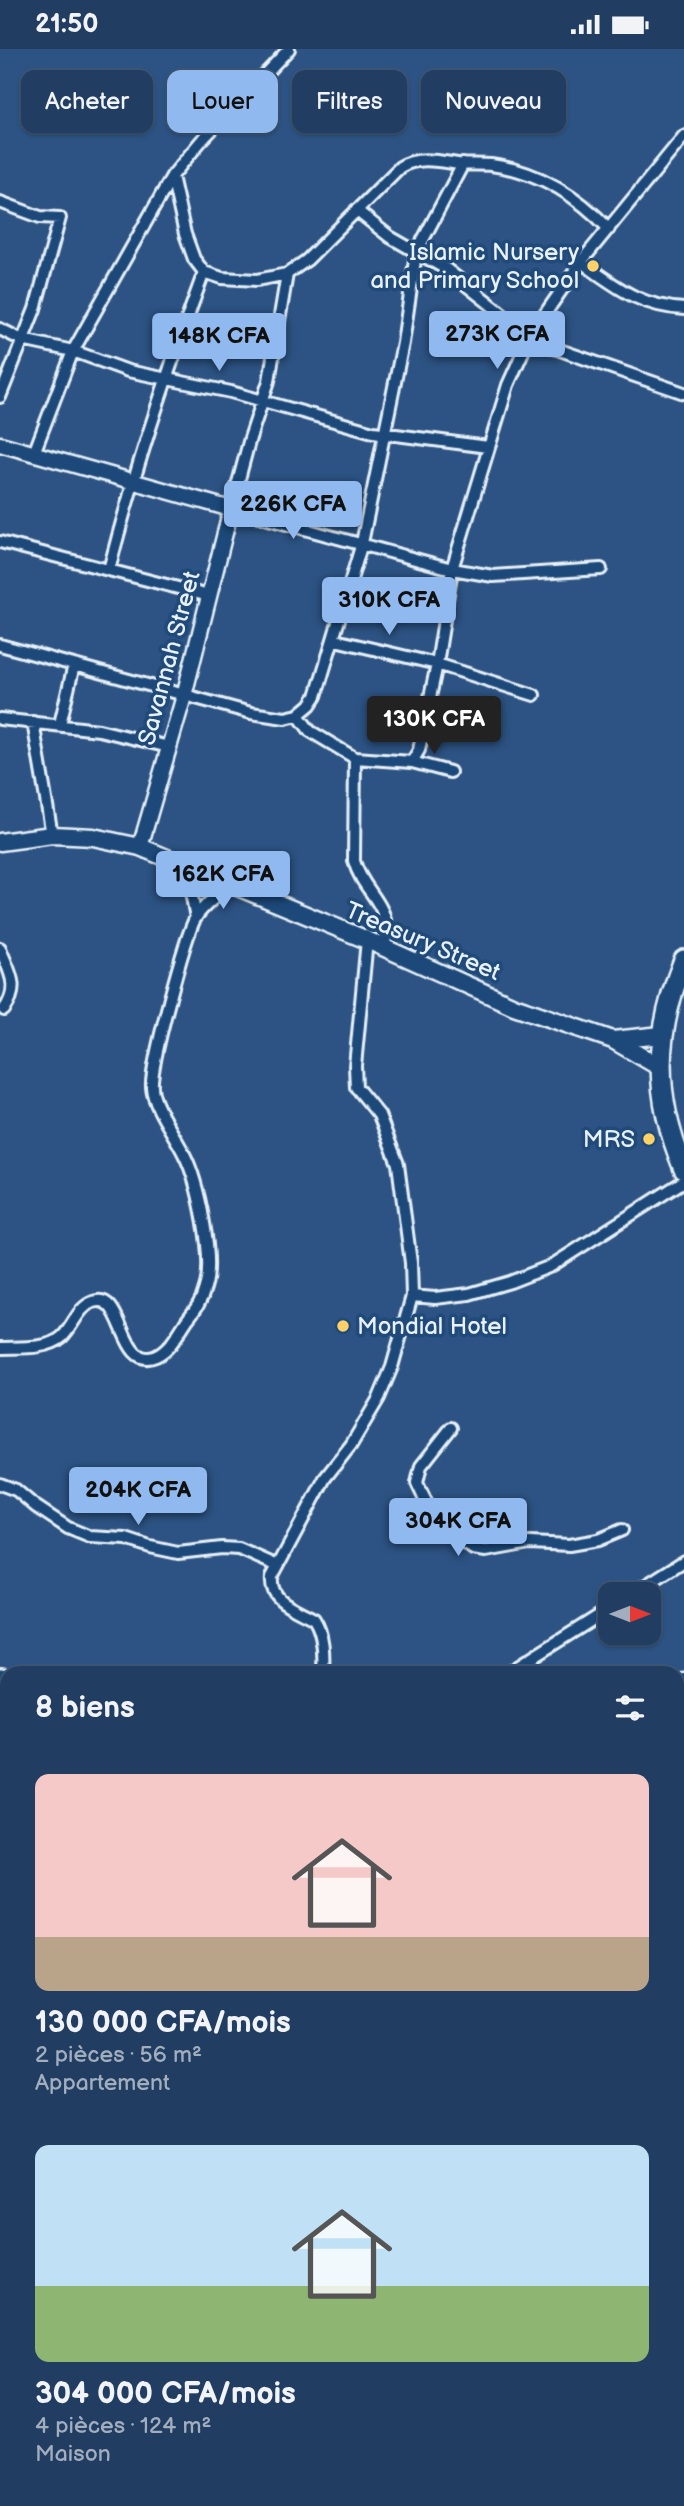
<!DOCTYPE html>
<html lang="fr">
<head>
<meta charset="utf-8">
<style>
  :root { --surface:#213e62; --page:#2d496b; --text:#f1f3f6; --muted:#a2aebe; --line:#3e5777; --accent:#90b9f0 }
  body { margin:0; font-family:"Balsamiq Sans",sans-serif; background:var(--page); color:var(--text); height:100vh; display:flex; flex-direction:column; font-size:26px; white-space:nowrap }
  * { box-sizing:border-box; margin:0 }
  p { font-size:23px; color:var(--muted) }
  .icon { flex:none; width:38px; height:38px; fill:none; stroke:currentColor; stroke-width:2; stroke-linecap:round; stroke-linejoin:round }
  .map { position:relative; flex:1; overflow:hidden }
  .panel { position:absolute; left:0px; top:1617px; width:684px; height:840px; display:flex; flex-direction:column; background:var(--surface); border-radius:21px 21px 0 0; box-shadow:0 2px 5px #0004,0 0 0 2px var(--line) }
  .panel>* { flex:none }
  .hud { position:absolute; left:21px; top:21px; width:642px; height:63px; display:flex; gap:14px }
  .needle { width:46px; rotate:90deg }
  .fabs { position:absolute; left:598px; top:1533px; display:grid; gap:14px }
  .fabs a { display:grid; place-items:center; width:63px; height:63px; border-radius:14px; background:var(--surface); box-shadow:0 2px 5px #0004,0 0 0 2px var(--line); font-size:35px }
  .price { position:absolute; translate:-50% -60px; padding:0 16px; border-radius:7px; background:var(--accent); color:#111; font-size:23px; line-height:46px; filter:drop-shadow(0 2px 4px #0008) }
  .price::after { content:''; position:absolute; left:50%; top:42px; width:21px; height:16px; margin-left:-10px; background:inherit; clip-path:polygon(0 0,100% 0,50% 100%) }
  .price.on { background:#222; color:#fff }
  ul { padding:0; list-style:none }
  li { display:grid; align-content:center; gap:14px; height:371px; padding:0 35px }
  li span { display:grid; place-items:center; height:217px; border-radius:14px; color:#555 }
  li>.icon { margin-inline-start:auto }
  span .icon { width:126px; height:126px; fill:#fffc; stroke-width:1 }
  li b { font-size:30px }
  h2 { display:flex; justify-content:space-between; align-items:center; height:84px; padding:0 35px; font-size:30px }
  .chip { padding:0 24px; border-radius:14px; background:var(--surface); box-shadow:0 2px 5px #0004,0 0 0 2px var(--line); font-size:24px; line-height:63px }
  .chip.on { background:var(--accent); color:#111 }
  .status { display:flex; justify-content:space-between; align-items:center; height:49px; padding:0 35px; background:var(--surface); direction:ltr }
  .status svg { height:19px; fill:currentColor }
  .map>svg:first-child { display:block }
</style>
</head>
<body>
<div class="status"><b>21:50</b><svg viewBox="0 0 49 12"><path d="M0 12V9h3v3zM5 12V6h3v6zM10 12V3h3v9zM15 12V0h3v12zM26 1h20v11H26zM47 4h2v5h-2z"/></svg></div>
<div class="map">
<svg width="684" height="2457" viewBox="0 0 684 2457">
  <rect width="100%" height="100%" fill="#2c5383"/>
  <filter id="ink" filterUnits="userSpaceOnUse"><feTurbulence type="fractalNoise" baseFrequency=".0143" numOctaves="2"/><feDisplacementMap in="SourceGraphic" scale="14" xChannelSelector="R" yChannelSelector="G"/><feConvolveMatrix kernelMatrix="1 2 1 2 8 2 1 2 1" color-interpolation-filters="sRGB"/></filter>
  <g filter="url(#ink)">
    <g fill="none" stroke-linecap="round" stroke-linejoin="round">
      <defs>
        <path id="minor" d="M172,127L185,185L194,210L204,223L222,229L257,231L287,225L307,211L400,118C417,107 439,112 458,115C469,116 480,115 491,116C539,122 577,146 609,180
          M0,153L40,168L60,169L35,260L0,348
          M356,161L390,188L446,220L518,277L554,299L684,344
          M581,213C617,238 638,257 684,260
          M287,225L269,332L250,389L231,460L452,520L493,527L601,520
          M0,280L22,291L73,302L172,127L201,92L289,0
          M34,404L73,302L128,322L231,343L373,383L488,398
          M0,493L209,547
          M109,521C135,419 168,321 204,223
          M335,591L437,615L534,646
          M0,596L251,664L285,669L298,666L310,656L316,647L362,494L403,294L416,204L463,115
          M298,666L310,682L355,709L354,812C364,847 395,855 384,899
          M0,670L99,681L169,698
          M33,673L52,786
          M60,675L74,616
          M355,709L412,713L419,701L437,615L452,520L508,336L531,285L581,213L684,87
          M412,713L450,723
          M186,817L196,869
          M0,899C9,923 21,937 4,961
          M412,1247L435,1249L469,1245L510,1233L551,1217L684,1132
          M0,1299C19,1298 47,1301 62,1288C73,1278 78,1258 93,1253C125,1241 119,1323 156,1307C170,1301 179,1283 187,1271C195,1261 202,1252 205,1239C215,1210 198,1132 184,1105C175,1086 153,1058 152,1038C150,1017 185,887 196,868C204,856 219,845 230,835
          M451,1379L421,1417L417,1434L436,1474L473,1500L486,1502L530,1494L569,1496L598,1491L622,1481
          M0,1435L16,1441L35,1457L68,1479L90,1488L126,1490L150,1498L178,1504L222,1499L239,1500L278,1517
          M632,1545L684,1512
          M323,1624C324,1606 324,1585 314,1570C297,1560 269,1553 272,1528L325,1429L351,1396L379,1349L392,1318L412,1247L411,1214L398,1115L379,1066L356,1038L355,1017L367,891
          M508,1624L611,1559
          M677,1750L684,1747
          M677,2087L684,2079
          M677,2272H684
          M216,2450L218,2457
          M487,2450L488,2457
          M590,2457L592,2450"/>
        <path id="tertiary" d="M0,395L231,460L184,647L140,798
          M677,1638L684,1632
          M677,1945L684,1965"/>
        <path id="secondary" d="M0,793L52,786L93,788L140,798L367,891L514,957L613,991L661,1019
          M613,991L662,986"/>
        <path id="trunk" d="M684,911C654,985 653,1046 684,1120
          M0,1629L7,1630
          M0,1746L7,1760
          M0,1897L7,1891
          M677,2443L684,2441
          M277,2450L283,2457
          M603,2457L640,2450"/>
      </defs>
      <use href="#minor" stroke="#e8f1f8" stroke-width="16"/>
      <use href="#tertiary" stroke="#e8f1f8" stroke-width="19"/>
      <use href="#secondary" stroke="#e8f1f8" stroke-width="21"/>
      <use href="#trunk" stroke="#e8f1f8" stroke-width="24"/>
      <use href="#minor" stroke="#1f4a7a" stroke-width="10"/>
      <use href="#tertiary" stroke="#1f4a7a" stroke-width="14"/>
      <use href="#secondary" stroke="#1f4a7a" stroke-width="16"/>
      <use href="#trunk" stroke="#1f4a7a" stroke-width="19"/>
    </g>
  </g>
  <g fill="#ffd166" stroke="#1f4a7a" stroke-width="2.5">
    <circle cx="593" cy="217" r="7"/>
    <circle cx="649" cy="1090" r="7"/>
    <circle cx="343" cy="1277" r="7"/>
  </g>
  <g text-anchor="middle" stroke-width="7" stroke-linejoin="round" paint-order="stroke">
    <g font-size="24" fill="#e8f1f8" stroke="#1f4a7a" text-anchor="end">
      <text x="579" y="211">Islamic Nursery<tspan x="579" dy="28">and Primary School</tspan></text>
      <text x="635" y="1098">MRS</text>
      <text x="357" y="1285" text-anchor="start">Mondial Hotel</text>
    </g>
    <g font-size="24" fill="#e8f1f8" stroke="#1f4a7a">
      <text transform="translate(169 609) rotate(-75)" y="8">Savannah Street</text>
      <text transform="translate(423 892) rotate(23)" y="8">Treasury Street</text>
    </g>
  </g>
</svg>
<div class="fabs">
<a><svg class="needle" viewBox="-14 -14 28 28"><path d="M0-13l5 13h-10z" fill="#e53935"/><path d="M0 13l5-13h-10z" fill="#a2aebe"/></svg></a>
</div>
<b class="price" style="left:497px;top:322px">273K CFA</b>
<b class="price" style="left:219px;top:324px">148K CFA</b>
<b class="price" style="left:293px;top:492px">226K CFA</b>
<b class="price" style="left:389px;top:588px">310K CFA</b>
<b class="price on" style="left:434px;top:707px">130K CFA</b>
<b class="price" style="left:223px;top:862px">162K CFA</b>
<b class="price" style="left:138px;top:1478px">204K CFA</b>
<b class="price" style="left:458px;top:1509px">304K CFA</b>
<div class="hud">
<a class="chip">Acheter</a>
<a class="chip on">Louer</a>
<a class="chip">Filtres</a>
<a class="chip">Nouveau</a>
</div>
<section class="panel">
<h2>8 biens<svg class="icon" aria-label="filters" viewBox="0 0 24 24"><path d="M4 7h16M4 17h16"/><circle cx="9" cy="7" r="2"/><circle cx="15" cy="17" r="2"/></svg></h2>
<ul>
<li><span style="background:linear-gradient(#f6c9c9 75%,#b9a48a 0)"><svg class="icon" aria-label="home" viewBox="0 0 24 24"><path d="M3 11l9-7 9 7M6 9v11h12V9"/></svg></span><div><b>130 000 CFA/mois</b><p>2 pièces · 56 m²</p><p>Appartement</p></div></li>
<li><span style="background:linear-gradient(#bfe0f5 65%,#8fb573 0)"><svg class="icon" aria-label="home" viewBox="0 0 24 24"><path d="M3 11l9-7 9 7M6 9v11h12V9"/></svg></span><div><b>304 000 CFA/mois</b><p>4 pièces · 124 m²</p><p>Maison</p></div></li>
</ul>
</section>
</div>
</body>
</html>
